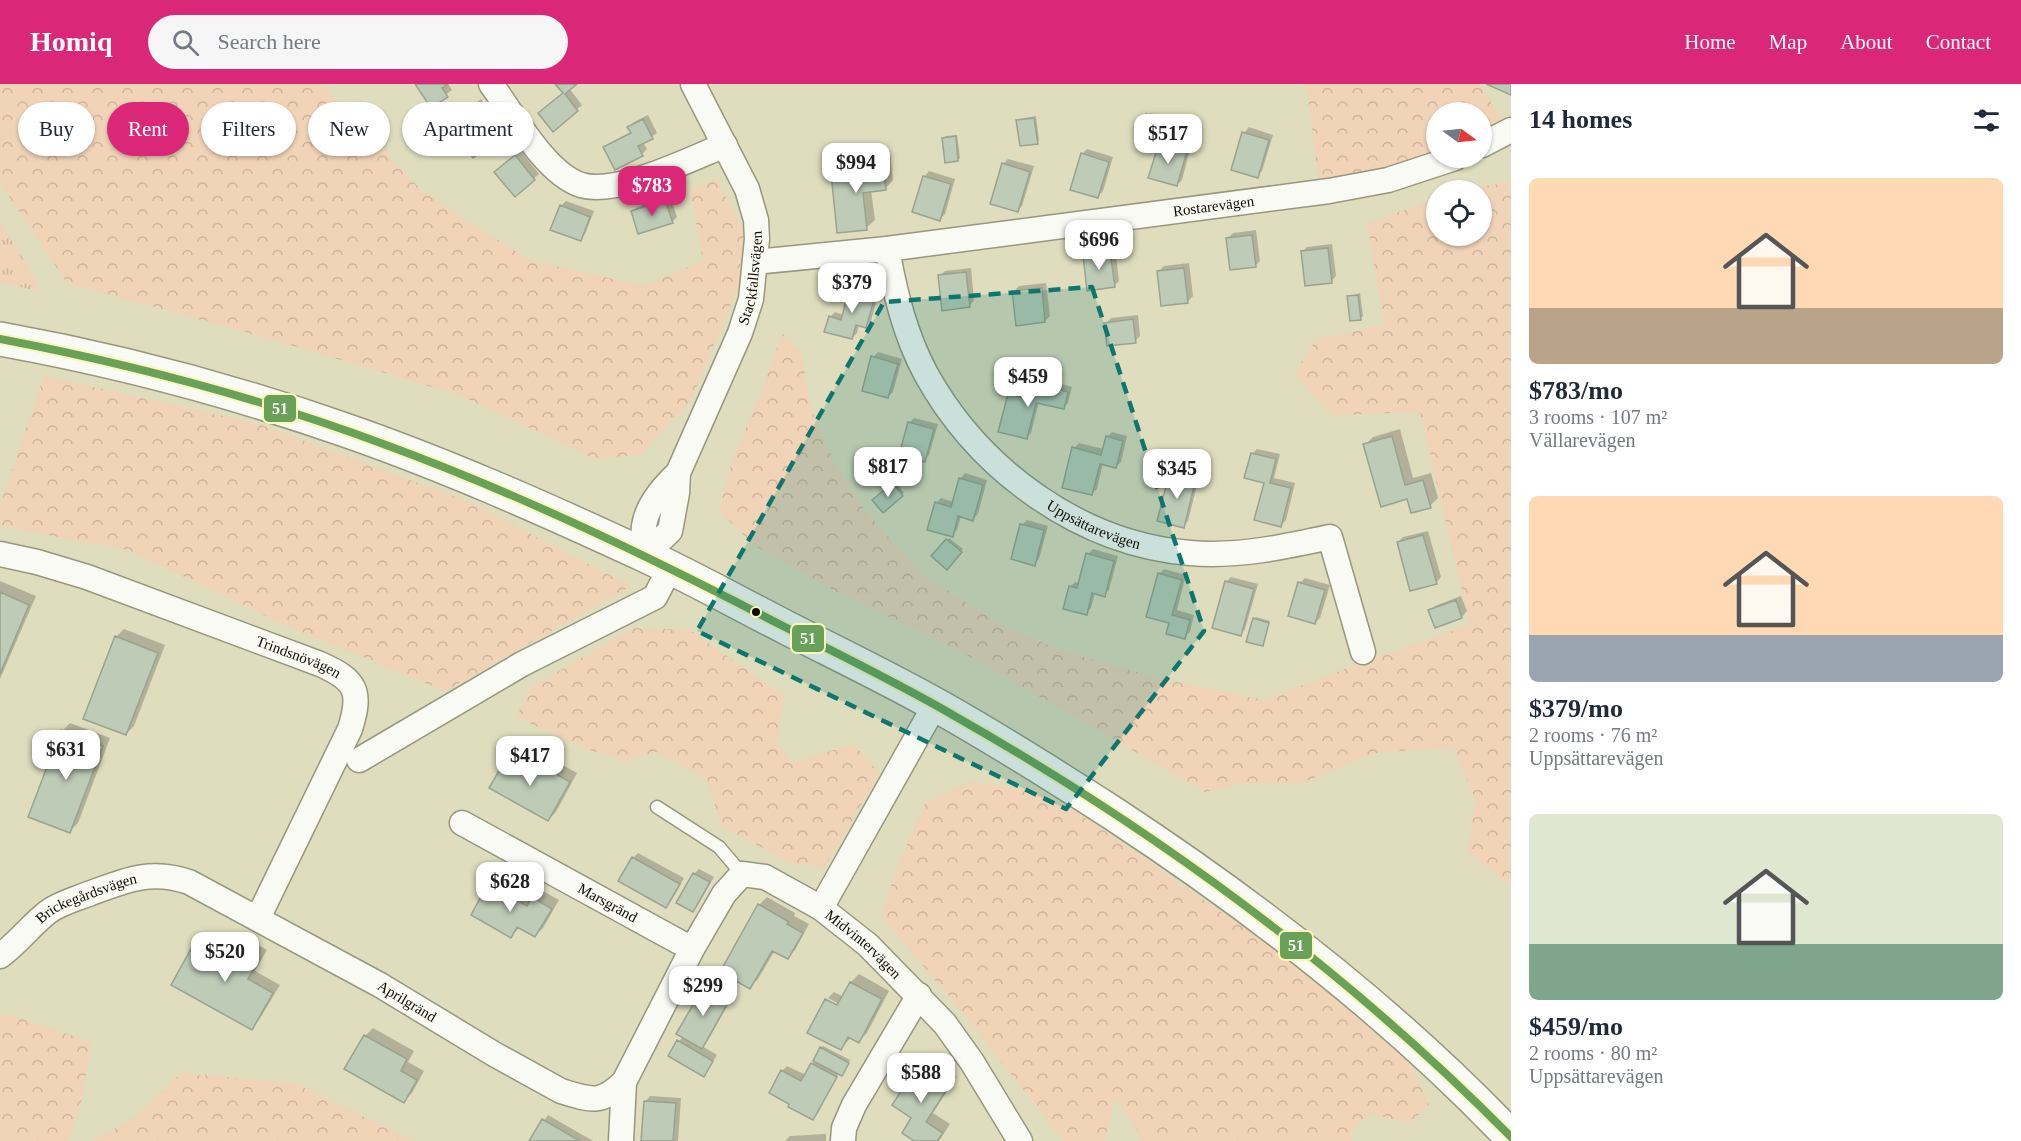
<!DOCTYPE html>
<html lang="en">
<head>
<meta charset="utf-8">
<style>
  :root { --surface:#fff; --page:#f6f6f7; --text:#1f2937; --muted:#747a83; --accent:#db2777 }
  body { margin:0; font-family:"Times New Roman",serif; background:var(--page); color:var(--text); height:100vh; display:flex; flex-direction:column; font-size:22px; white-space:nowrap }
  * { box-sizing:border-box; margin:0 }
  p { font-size:20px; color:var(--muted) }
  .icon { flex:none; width:33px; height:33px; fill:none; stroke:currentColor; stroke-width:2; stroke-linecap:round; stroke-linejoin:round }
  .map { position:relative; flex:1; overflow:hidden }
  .sheet { display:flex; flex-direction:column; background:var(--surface); width:510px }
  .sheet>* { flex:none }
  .top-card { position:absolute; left:18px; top:18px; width:570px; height:54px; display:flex; gap:12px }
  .needle { width:39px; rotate:105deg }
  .tools { position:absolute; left:1426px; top:18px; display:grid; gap:12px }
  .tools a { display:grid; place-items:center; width:66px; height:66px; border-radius:50%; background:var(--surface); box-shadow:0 2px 4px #0004; font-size:30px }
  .price { position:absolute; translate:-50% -51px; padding:0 14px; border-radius:12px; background:#fff; color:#222; font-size:20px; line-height:39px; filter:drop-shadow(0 2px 3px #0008) }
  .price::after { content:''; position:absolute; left:50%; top:36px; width:18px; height:14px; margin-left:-9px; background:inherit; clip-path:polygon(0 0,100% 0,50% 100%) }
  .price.selected { background:var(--accent); color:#fff }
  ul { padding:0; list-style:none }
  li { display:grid; align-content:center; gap:12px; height:318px; padding:0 18px }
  li span { display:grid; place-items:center; height:186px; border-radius:9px; color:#555 }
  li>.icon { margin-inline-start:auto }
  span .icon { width:108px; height:108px; fill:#fffc; stroke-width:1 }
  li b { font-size:26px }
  h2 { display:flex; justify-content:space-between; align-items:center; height:72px; padding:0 18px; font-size:26px }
  .pill { padding:0 21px; border-radius:27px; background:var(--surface); box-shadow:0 2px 4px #0004; font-size:21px; line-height:54px }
  .pill.selected { background:var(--accent); color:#fff }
  header { display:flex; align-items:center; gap:36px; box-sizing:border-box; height:84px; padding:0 30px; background:var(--accent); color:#fff }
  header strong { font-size:28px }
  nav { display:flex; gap:33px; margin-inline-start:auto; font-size:21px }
  .search { width:420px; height:54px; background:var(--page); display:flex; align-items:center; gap:15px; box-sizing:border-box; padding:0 21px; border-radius:33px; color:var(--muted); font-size:22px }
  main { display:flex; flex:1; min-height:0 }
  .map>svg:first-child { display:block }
</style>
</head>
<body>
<header>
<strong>Homiq</strong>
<div class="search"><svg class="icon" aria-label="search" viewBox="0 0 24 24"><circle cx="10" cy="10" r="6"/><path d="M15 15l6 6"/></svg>Search here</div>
<nav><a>Home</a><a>Map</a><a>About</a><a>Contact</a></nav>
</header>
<main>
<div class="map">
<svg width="1511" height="1057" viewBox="0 0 1511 1057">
  <defs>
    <pattern id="grass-tufts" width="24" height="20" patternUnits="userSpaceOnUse" patternTransform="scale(1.5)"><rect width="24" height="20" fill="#f1d3b8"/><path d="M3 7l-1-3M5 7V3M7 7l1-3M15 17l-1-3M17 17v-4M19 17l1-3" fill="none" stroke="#cdb49c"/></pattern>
    <pattern id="forest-crowns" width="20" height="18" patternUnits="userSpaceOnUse" patternTransform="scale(1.5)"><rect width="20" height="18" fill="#f1d3b8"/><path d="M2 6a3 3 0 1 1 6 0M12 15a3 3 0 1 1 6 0" fill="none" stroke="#cdb49c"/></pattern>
  </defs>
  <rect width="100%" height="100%" fill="#dfddbe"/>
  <path fill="url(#grass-tufts)" d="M0,138L38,198L37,207L0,198Z"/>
  <path fill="url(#forest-crowns)" d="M0,0H321L422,107L529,176L644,202L703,177L690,106L717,96L754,166L690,318L642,370L595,375L459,311L263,253L67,199L0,99Z
    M1306,0H1479L1505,40L1482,50V28H1437V70L1319,100Z
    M1511,98V803L1467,767L1476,716L1453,664L1379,668L1301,699H1243L1205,708L967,571L833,506L752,460L719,426L732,377L762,307L782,249L801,269L811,324L836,383L866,428L921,490L1001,540L1057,565L1158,594L1264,616L1364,578L1470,541L1420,328L1333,331L1294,290L1316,256L1384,241L1367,139L1437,115V152H1482V106H1463Z
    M44,292L256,339L469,418L631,502L445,607L283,540L128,466L0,442V421Z
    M634,544L690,546L784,612L777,658L792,679L853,660L880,689L824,784L791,779L721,742L707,695L657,668L625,677L587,665L516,633L531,603Z
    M972,697L1033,708L1077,728L1270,862L1357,932L1409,978L1429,1021L1410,1039L1370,1030L1350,1048L1352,1057H1140L1137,1046L1115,1014L1105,1057H1064L953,917L881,832L898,781L925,719Z
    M8,930L91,958L82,1014L69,1057H0V932Z
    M181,989L294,999L414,1057H93L137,1032Z"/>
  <path fill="#0003" d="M418,0H448L452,6L431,22Z
    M557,0H575L569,4L582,21L553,45L565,9Z
    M481,15L499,40L490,48L495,54L490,59L477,58L463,29Z
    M1150,29L1169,34L1163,53L1148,31Z
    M648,31L657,49L643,58L647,65L642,70L605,64L610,59L631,48L629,43L634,38Z
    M1036,32L1039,56L1037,58L1018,37L1020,35Z
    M1249,43L1273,51L1262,87L1257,92L1244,49Z
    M957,51L960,74L958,76L943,54L946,52Z
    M1165,55L1191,62L1182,96L1177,101L1160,60Z
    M1087,65L1113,73L1103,107L1098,112L1082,70Z
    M521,67L539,90L515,111L501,83Z
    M890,67L893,96L885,105L871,106L875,136L866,144L832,90L840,82L860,80V77L868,69Z
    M1008,75L1034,82L1022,122L1017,127L1003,80Z
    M929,87L955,95L945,130L940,135L924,93Z
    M670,112L677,133L672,138L632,128L637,123Z
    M566,117L594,127L585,150L580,155L561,122Z
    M1256,146L1260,177L1255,182L1228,154L1233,149Z
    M1332,160L1336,192L1331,197L1302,168L1307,163Z
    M1115,163L1119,197L1114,202L1084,171L1089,166Z
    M1189,179L1193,212L1188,217L1159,187L1164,182Z
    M971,184L974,217L969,222L939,192L945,187Z
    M857,197L880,204L871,237L866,242L859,240L857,249L852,254L830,233L835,228L844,231L852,203Z
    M1046,199L1050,232L1045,237L1013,208L1019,202Z
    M1360,209L1363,232L1361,234L1349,213Z
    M1138,231L1140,252L1135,257L1106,239L1111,234Z
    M878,268L902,275L893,308L888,313L873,273Z
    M1032,292L1072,303L1068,319L1063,324L1039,318L1031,349L1026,354L1009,310L1014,305L1025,308L1027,298Z
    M914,334L938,340L929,371L924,376L909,339Z
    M1400,345L1413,394L1431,389L1438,414L1430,422L1408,413L1365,361L1373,353Z
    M1112,348L1127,352L1121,378L1116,383L1103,379L1097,405L1092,410L1074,364L1079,359L1104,365L1107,353Z
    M1257,365L1280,370L1274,394L1295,399L1286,436L1281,441L1265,398L1252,370Z
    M1176,383L1200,389L1188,437L1183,442L1171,388Z
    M965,389L987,396L978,430L973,435L961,432L957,446L952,451L936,419L941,414L954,418L960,395Z
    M896,398L904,409L883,427L874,416Z
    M1027,436L1048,442L1039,475L1034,480L1022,441Z
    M1428,447L1441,493L1436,499L1398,458L1403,453Z
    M949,454L963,465L947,484L933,472Z
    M1093,465L1118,472L1109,506L1104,511L1095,509L1091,524L1086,529L1070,503L1075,498L1080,499L1088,470Z
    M1164,485L1186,491L1177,526L1194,531L1190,548L1184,553L1171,538L1159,490Z
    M1231,493L1258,500L1245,545L1240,551L1226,498Z
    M1305,494L1330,501L1320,534L1315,539L1300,499Z
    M0,497L36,512L0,595Z
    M1461,512L1467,527L1462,533L1430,527L1435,522Z
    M1256,533L1270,537L1262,560L1254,535Z
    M124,545L165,561L134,642L126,650L116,553Z
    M70,639L110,654L78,739L70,747L62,647Z
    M516,666L534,676L541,669L577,689L556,728L548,736L491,704L508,674Z
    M638,769L684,794L671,817L666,822L633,774Z
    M699,785L714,793L698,821L693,826L678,818L694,790Z
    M497,793L534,814L541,806L559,816L543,844L535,852L520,843L511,852L489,801Z
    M767,813L795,829L794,832L809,840L795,866L787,873L775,866L758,895L750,903L759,821Z
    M236,848L267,866L255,887L280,901L259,936L251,944L193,864L201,856L221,867L228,856Z
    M859,890L889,907L867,949L859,957L851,953L841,965L809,948L827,915V917L843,926L845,923L828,914L834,908L844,913L851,898Z
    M711,896L734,910L707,958L702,962L717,971L704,991L670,971L683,952L706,901Z
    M373,944L414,967L408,978L424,987L412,1009L404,1017L365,952Z
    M823,962L850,976L844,988L842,991L839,989L818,1029L813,1034L771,1009L782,987L787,982L806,991Z
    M927,974L956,993L933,1029L950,1040L939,1057H917L914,1033L919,982Z
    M650,1012L681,1014L678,1057H643L645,1018Z
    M548,1031L593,1057H531Z
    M826,1050V1057H785L790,1052Z"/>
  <path fill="#bdcbb7" stroke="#99a390" stroke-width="1.5" d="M415,0H448L442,4L448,13L431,24Z
    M555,0H577L565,10L578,27L553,48L538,29L563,9Z
    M1486,0H1511V11Z
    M475,19L495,46L485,53L491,61L473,74L466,65L475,58L456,34Z
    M1146,30L1168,36L1163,55L1141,48Z
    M1034,34L1038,60L1020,62L1016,36Z
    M643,35L653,55L638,62L643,72L615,86L603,63L631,49L627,43Z
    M1242,48L1269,56L1258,94L1231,86Z
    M956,52L958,77L945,79L942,54Z
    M1159,59L1187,67L1177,102L1148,94Z
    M1081,69L1109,78L1098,114L1070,106Z
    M515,71L535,96L515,113L494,88Z
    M882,74L886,106L863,109L867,146L837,149L831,89L859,86L858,76Z
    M1002,79L1030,88L1018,128L990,120Z
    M923,92L951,100L940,137L912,128Z
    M665,116L673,139L638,150L631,127Z
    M560,121L590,133L581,157L550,146Z
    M1252,151L1256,183L1230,186L1226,154Z
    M1328,164L1332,199L1305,202L1301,167Z
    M1110,168L1115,203L1087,207L1083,171Z
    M1184,184L1188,219L1161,222L1157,187Z
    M966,188L970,223L942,227L938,191Z
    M850,202L876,209L866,244L856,241L852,255L824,248L829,232L841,236Z
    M1042,204L1045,238L1016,242L1012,207Z
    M1358,211L1361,236L1350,237L1347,212Z
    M1133,235L1136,259L1107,262L1104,239Z
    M871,272L898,280L888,314L862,307Z
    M1026,297L1068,308L1064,325L1036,319L1027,355L998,348L1008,310L1022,313Z
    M908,338L934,345L925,378L899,371Z
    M1106,352L1123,357L1116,384L1100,380L1092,411L1062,404L1072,363L1101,371Z
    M1392,352L1405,401L1423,396L1431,424L1411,429L1407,415L1381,423L1363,360Z
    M1251,369L1276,375L1270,399L1291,404L1281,443L1254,436L1264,399L1244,394Z
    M1170,387L1196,394L1184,444L1157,437Z
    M959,394L983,401L973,437L958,432L953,453L927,446L935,418L951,423Z
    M893,399L903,412L883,429L872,416Z
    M1020,440L1044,446L1035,482L1011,475Z
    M1423,451L1437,500L1410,507L1397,458Z
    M946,455L962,468L947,486L931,472Z
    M1086,469L1114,477L1105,513L1092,509L1087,531L1063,525L1069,502L1077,504Z
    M1158,489L1182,496L1172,531L1190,536L1185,555L1166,550L1169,539L1146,533Z
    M1225,497L1254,505L1241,552L1212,544Z
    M1298,498L1325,506L1315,540L1288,532Z
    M0,508L29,521L0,590Z
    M1456,516L1462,534L1435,544L1428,526Z
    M1253,534L1269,539L1263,562L1246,558Z
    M115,552L158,569L126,651L83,635Z
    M61,646L103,662L70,749L28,733Z
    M507,673L527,684L532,676L570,698L548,737L489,704Z
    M632,773L680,800L666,824L618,797Z
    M693,789L710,798L693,828L676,819Z
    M488,800L527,822L532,813L552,825L535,853L517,843L511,854L471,831Z
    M758,820L789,838L787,840L803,849L788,875L772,867L750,905L720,888Z
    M227,855L260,874L248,895L273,909L252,946L171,901L192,863L215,876Z
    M850,898L882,915L859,959L848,953L841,966L807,949L825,915L837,921Z
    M705,900L730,915L702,965L676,950Z
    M364,951L407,975L401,987L417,996L404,1019L344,985Z
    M677,956L713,977L704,993L668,972Z
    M820,963L849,979L842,992L813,977Z
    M811,979L837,993L813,1036L788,1023L789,1020L769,1009L781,986L801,997Z
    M918,981L949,1002L926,1038L943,1049L937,1057H914L902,1049L911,1034L892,1021Z
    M644,1017L676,1019L673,1057H641Z
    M542,1035L580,1057H529Z"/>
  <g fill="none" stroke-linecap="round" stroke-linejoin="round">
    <defs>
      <path id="service" d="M657,723L719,763L742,790"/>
      <g id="minor">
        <path d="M491,0C513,30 545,89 581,101C617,112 690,75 725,61"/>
        <path d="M1482,61L1511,46"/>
        <path id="s1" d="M887,165C895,209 905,251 926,290C979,386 1080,460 1190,469C1238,473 1284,463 1330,453L1363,568"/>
        <path id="s2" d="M755,178L887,165L1329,107L1388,96L1455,74"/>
        <path id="s3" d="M0,470L37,478L87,493L320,580C356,596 362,607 350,645L258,834"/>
        <path id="s4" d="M645,471L670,447L677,409L678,389L740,249L751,215L757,155L756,136L747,105L693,0"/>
        <path d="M645,471C644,462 643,451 644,442C647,421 664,402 678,389"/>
        <path d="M359,676L522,580L655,513L670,484"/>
        <path id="s5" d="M462,739L692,865"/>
        <path d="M821,824L935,621"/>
        <path id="s6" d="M0,872C18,859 31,841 48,828C60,819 76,815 91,809C126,796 151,785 189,798L380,901L494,970L561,1007C591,1016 600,1021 624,998"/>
        <path id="s7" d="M621,1057L624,998L692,865L724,810L742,790L765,793L821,824L868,861L945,940L972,978L1020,1057"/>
        <path d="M843,1057L844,1044L854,1021L919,911"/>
      </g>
      <path id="secondary" d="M0,255C117,276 233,307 345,346C446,381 545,425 642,470C692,493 740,520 789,545C838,570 888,594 936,621C997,655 1055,692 1114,730C1257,824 1393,929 1511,1053"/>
    </defs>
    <use href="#service" stroke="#97967e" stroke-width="15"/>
    <use href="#minor" stroke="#97967e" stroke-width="27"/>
    <use href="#secondary" stroke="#97967e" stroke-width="36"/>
    <use href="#service" stroke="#fafaf5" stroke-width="12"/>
    <use href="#minor" stroke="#fafaf5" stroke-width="24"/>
    <use href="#secondary" stroke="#fafaf5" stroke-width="33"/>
    <defs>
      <path id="bus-1" d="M0,255C131,280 260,314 386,361C522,411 652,474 781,541C840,571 900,600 958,634C1160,749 1348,888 1511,1053"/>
    </defs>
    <use href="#bus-1" stroke="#faf6bd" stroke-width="12"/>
    <use href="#bus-1" stroke="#69a158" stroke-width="8"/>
  </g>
  <path fill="#0f766e" fill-opacity="0.2" stroke="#0f766e" stroke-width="4.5" stroke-dasharray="12 8" stroke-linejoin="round" d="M1092,203L1204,547L1066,725L697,547L884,218Z"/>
  <circle fill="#0f0c00" stroke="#faf6bd" stroke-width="2" cx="756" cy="528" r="5"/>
  <g text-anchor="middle" stroke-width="4.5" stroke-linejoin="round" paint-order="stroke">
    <g font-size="15" fill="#0f0c00" stroke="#faf6bd">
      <text dy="5" stroke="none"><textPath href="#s2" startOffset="462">Rostarevägen</textPath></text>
      <text dy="5" stroke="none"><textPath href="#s4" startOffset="303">Stackfallsvägen</textPath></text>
      <text dy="5" stroke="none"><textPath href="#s1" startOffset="362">Uppsättarevägen</textPath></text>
      <text dy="5" stroke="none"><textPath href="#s3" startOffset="316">Trindsnövägen</textPath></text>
      <text dy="5" stroke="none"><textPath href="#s6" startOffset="106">Brickegårdsvägen</textPath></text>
      <text dy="5" stroke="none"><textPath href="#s5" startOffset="166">Marsgränd</textPath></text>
      <text dy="5" stroke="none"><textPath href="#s7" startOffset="442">Midvintervägen</textPath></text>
      <text dy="5" stroke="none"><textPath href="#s6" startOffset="462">Aprilgränd</textPath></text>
    </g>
  </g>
  <g stroke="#faf6bd" stroke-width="2">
    <rect x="263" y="310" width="34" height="29" rx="6" fill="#69a158"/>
    <rect x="791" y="540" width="34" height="29" rx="6" fill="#69a158"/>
    <rect x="1279" y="847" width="34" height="29" rx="6" fill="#69a158"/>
  </g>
  <g font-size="16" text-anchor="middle" font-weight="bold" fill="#fff">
    <text x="280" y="330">51</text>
    <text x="808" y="560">51</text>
    <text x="1296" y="867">51</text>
  </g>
</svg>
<div class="tools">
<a><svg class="needle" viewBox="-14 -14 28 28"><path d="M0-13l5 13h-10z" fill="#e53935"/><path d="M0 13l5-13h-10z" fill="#747a83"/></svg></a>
<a><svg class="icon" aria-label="locate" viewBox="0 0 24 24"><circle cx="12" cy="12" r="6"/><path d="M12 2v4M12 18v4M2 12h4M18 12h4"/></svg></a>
</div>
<b class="price" style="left:1168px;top:81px">$517</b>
<b class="price" style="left:856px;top:110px">$994</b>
<b class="price selected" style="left:652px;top:133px">$783</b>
<b class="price" style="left:1099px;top:187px">$696</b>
<b class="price" style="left:852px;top:230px">$379</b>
<b class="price" style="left:1028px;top:324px">$459</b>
<b class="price" style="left:888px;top:414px">$817</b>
<b class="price" style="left:1177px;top:416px">$345</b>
<b class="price" style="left:66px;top:697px">$631</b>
<b class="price" style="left:530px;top:703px">$417</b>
<b class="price" style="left:510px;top:829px">$628</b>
<b class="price" style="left:225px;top:899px">$520</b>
<b class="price" style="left:703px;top:933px">$299</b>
<b class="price" style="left:921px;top:1020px">$588</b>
<div class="top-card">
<a class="pill">Buy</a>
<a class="pill selected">Rent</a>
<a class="pill">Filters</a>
<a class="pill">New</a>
<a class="pill">Apartment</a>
</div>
</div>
<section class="sheet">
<h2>14 homes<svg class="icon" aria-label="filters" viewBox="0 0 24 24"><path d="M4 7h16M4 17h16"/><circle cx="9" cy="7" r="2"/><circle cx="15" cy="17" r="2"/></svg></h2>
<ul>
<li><span style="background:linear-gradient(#ffd9b3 70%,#b9a48a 0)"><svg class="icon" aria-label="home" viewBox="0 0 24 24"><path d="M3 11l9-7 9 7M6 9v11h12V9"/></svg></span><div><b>$783/mo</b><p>3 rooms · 107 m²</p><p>Vällarevägen</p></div></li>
<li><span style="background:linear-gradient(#ffd9b3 75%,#9aa5b1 0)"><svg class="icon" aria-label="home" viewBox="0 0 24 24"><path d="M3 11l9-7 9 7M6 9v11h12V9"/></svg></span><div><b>$379/mo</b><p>2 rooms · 76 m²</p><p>Uppsättarevägen</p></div></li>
<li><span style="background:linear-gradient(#dfe7d0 70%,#7fa58c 0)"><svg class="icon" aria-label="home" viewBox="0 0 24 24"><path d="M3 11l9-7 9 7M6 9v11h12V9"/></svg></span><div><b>$459/mo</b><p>2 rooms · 80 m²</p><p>Uppsättarevägen</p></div></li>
</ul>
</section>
</main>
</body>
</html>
